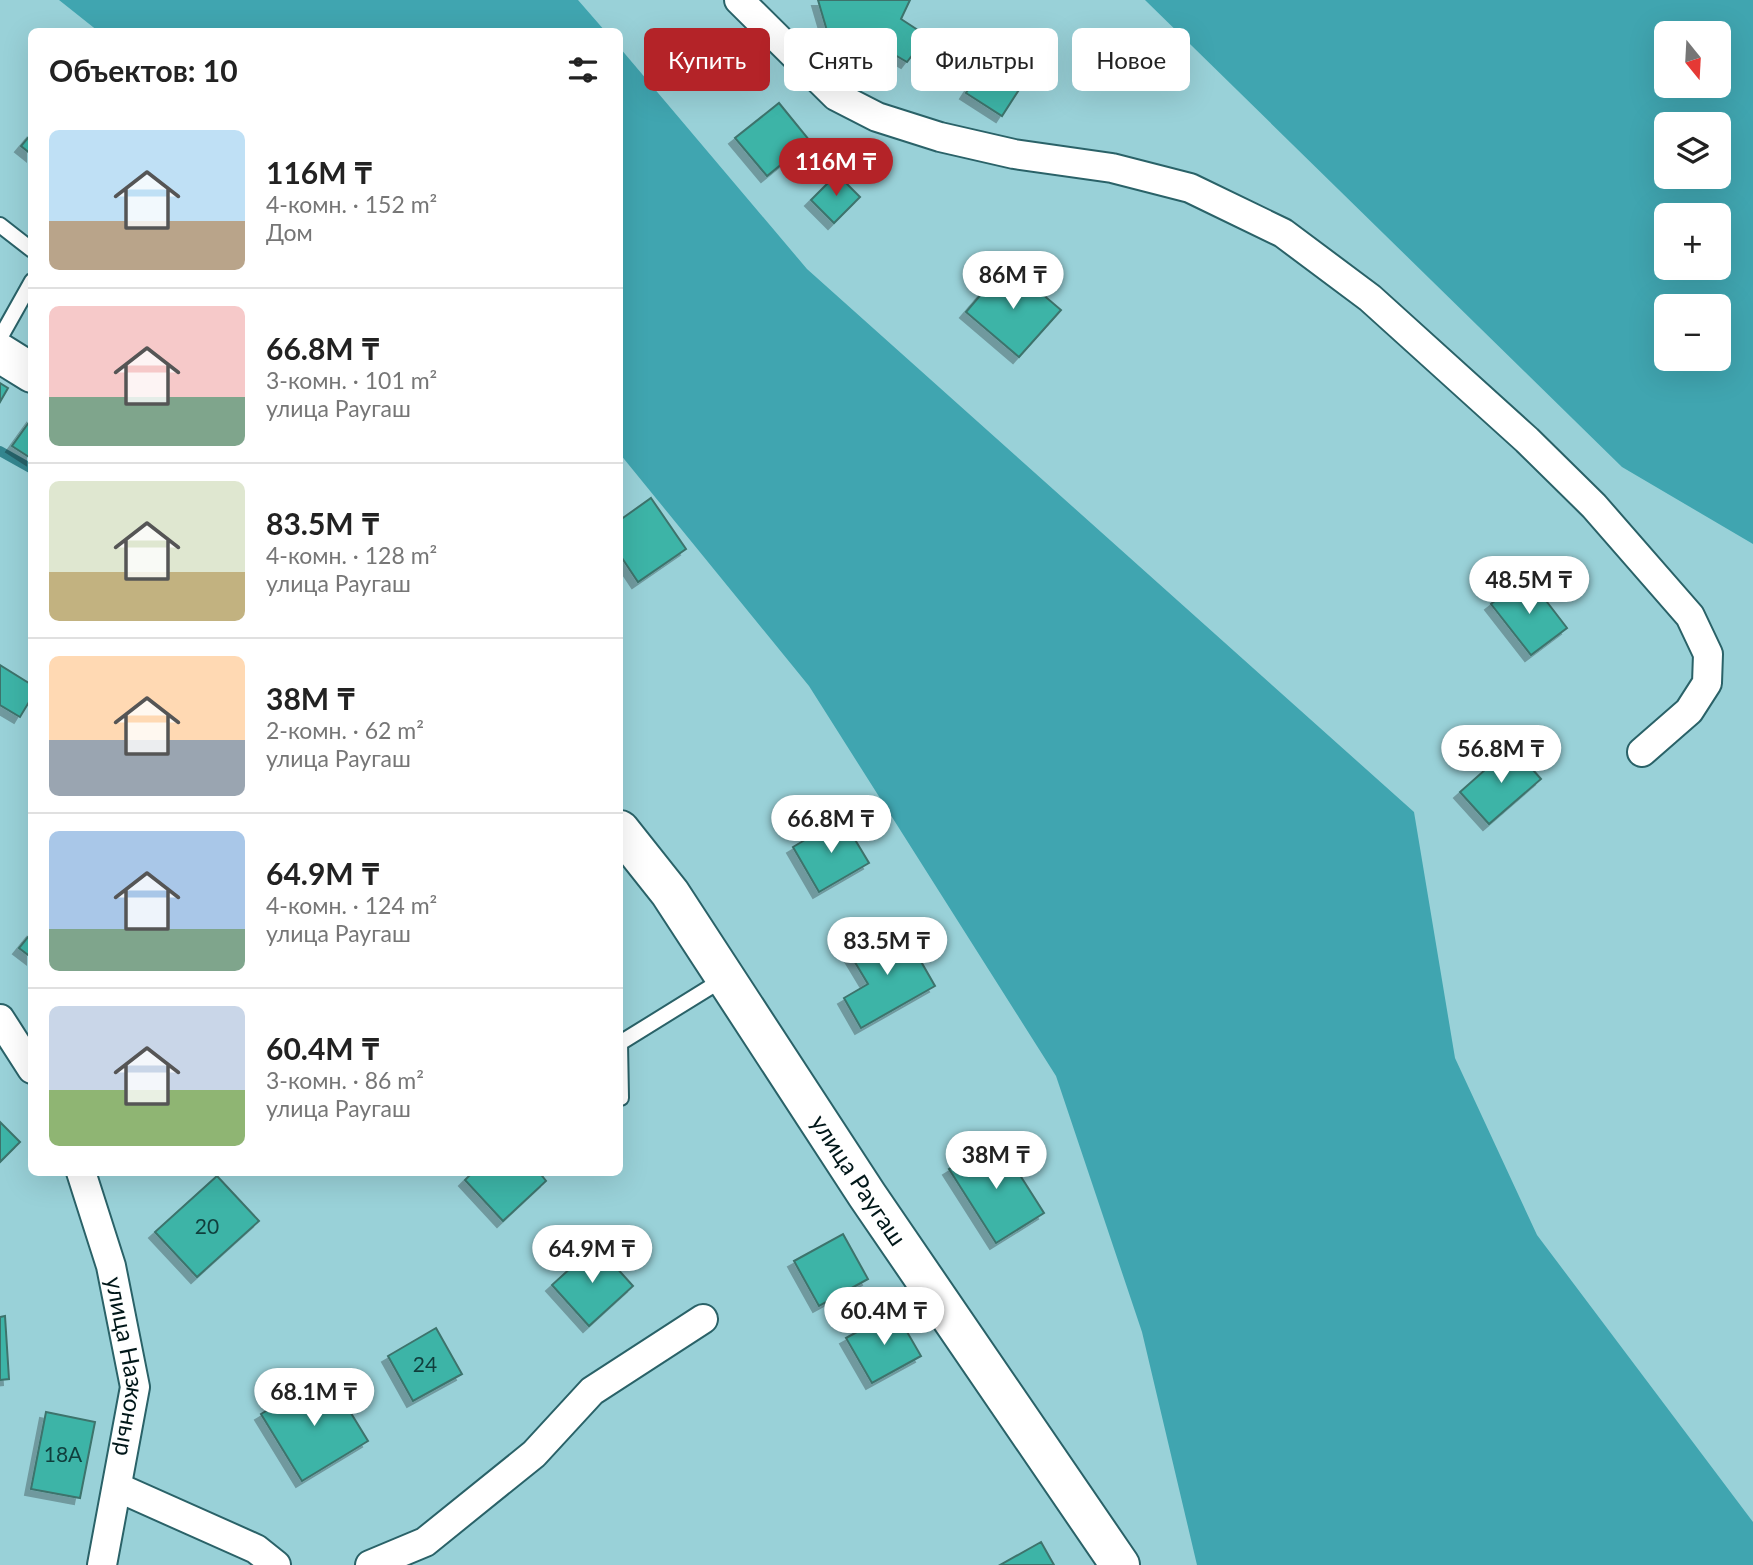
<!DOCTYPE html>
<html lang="ru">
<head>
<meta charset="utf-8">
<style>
  :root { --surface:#fff; --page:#f2f2f2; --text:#222; --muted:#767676; --line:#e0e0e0; --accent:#b42328 }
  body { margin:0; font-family:Lato,sans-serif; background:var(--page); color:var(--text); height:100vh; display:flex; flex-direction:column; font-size:26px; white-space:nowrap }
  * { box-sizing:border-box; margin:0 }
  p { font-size:23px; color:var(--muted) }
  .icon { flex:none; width:38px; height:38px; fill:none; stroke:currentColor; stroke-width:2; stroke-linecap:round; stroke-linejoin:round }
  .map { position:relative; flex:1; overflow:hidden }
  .panel { position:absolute; left:28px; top:28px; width:595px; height:1148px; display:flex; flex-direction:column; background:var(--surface); border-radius:10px; box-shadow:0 7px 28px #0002 }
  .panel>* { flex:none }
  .hud { position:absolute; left:644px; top:28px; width:665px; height:63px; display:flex; gap:14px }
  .needle { width:46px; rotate:162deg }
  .buttons { position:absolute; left:1654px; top:21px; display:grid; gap:14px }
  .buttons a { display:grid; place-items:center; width:77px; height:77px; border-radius:10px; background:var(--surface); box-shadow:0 7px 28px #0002; font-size:35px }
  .price { position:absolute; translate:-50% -60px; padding:0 16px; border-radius:24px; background:#fff; color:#222; font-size:23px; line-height:46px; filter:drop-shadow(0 2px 4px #0008) }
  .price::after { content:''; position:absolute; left:50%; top:42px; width:21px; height:16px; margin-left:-10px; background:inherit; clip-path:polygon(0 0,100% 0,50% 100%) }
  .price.on { background:var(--accent); color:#fff }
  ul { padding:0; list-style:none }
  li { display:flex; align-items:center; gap:21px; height:175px; padding:0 21px }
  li+li { border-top:2px solid var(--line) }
  li span { display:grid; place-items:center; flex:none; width:196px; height:140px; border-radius:10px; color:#555 }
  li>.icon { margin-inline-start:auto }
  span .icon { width:84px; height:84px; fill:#fffc; stroke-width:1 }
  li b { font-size:30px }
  h2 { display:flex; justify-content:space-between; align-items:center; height:84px; padding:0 21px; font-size:30px }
  .tag { padding:0 24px; border-radius:10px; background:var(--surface); box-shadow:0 7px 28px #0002; font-size:24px; line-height:63px }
  .tag.on { background:var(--accent); color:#fff }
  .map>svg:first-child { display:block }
</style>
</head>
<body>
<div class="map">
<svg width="1753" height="1565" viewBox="0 0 1753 1565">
  <defs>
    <filter id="shadow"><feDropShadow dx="-6" dy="6" stdDeviation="0" flood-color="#0004"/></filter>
  </defs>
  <rect width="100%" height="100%" fill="#99d1d8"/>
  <path fill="#40a5b0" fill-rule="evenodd" d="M59,0H578L605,31H98Z
    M1145,0H1753V544L1622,467ZM1666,33H1718V86H1666ZM1666,124H1718V177H1666ZM1718,215V268H1666V215ZM1666,306H1718V359H1666Z
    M620,48L807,269L1414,812L1455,1058L1537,1235L1753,1522V1565H1197L1142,1332L1056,1076L809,686L620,454Z"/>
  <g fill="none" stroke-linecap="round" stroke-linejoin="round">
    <path stroke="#34868f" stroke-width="10" d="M0,451L32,469"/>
  </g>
  <path fill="#3eb4a7" stroke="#3d736c" stroke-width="2" filter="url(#shadow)" d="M818,0H910L901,19L927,36L907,62L859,34L830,41Z
    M999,42L1035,65L1002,116L966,93Z
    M779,103L810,141L767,176L735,138Z
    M32,133V155L21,146Z
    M837,174L860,197L834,223L811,200Z
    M1007,264L1061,310L1019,357L966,312Z
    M0,383L8,388L0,402Z
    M32,418V459L12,446Z
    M651,498L686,549L638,582L620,555V520Z
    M1527,576L1567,628L1531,655L1491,604Z
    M0,665L32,685V697L20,717L0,705Z
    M1512,746L1541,779L1489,824L1460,792Z
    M842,818L869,863L819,892L793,847Z
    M900,925L935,986L861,1028L844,998L868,984L850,954Z
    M32,932V958L19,948Z
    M0,1122L20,1142L0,1162Z
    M997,1139L1044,1213L996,1243L949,1169Z
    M473,1172H539L546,1181L503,1221L465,1180Z
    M217,1176L259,1221L197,1277L155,1232Z
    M843,1234L868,1279L819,1306L794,1261Z
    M596,1245L633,1286L589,1326L552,1285Z
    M895,1311L921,1356L872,1383L846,1338Z
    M5,1316L9,1379L0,1380V1317Z
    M436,1328L462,1374L413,1401L388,1356Z
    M327,1374L368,1441L302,1481L261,1414Z
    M46,1412L95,1422L80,1498L31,1489Z
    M1041,1542L1054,1565H1000Z"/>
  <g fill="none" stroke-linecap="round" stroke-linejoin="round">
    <defs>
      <path id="lane" d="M0,225L32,250
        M0,338L32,281
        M621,1098L620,1043L725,978"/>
      <g id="street">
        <path d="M739,0L836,96L877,117L940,137L1014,154L1112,168L1190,188L1283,233L1370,298L1527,440L1594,506L1690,616L1708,654L1707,683L1689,711L1642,752"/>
        <path d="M0,1019L32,1069"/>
        <path id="s1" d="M81,1172L111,1266L135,1387L102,1565"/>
        <path d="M117,1487L256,1549L276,1565"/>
        <path d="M370,1565L425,1542L534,1454L592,1391L703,1319"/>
      </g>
      <g id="secondary">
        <path d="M0,353L32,373"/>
        <path id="s2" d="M620,830L670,893L867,1195L1120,1565"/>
      </g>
    </defs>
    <use href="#lane" stroke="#2a6268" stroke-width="18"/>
    <use href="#street" stroke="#2a6268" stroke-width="32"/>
    <use href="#secondary" stroke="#2a6268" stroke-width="42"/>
    <use href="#lane" stroke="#fff" stroke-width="14"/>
    <use href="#street" stroke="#fff" stroke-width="28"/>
    <use href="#secondary" stroke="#fff" stroke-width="38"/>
  </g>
  <g text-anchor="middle" stroke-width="5" stroke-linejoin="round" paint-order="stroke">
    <g font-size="21" fill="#103e3c">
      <text x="207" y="1234">20</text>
      <text x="425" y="1372">24</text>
      <text x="63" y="1462">18А</text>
    </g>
    <g font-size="24" fill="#011719" stroke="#d1ecf0">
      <text dy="8" stroke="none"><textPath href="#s2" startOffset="424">улица Раугаш</textPath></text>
      <text dy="8" stroke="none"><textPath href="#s1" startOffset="201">улица Назконыр</textPath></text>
    </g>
  </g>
</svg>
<div class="buttons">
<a><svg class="needle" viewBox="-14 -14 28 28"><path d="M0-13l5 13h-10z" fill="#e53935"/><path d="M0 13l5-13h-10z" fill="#767676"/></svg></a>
<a><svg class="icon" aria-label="layers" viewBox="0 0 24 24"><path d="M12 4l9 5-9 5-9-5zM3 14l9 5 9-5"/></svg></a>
<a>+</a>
<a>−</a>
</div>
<b class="price on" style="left:836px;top:198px">116M ₸</b>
<b class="price" style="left:1013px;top:311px">86M ₸</b>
<b class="price" style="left:1529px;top:616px">48.5M ₸</b>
<b class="price" style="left:1501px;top:785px">56.8M ₸</b>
<b class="price" style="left:831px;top:855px">66.8M ₸</b>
<b class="price" style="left:887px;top:977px">83.5M ₸</b>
<b class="price" style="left:996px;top:1191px">38M ₸</b>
<b class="price" style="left:592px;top:1285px">64.9M ₸</b>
<b class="price" style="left:884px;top:1347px">60.4M ₸</b>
<b class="price" style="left:314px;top:1428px">68.1M ₸</b>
<div class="hud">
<a class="tag on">Купить</a>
<a class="tag">Снять</a>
<a class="tag">Фильтры</a>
<a class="tag">Новое</a>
</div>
<section class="panel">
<h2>Объектов: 10<svg class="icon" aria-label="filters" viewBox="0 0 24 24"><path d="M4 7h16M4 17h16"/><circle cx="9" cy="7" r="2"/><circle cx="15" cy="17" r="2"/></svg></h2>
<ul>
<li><span style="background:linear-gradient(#bfe0f5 65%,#b9a48a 0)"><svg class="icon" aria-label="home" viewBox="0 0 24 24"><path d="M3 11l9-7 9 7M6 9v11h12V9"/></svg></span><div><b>116M ₸</b><p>4-комн. · 152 m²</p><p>Дом</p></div></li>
<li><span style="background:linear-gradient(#f6c9c9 65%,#7fa58c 0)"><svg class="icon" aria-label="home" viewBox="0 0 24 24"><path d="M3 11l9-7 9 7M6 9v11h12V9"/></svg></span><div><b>66.8M ₸</b><p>3-комн. · 101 m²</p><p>улица Раугаш</p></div></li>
<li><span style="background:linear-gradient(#dfe7d0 65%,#c2b280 0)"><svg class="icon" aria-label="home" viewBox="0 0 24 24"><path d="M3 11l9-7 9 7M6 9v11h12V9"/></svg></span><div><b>83.5M ₸</b><p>4-комн. · 128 m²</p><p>улица Раугаш</p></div></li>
<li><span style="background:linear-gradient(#ffd9b3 60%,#9aa5b1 0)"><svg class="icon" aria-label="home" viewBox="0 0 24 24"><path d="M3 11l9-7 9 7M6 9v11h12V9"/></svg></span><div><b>38M ₸</b><p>2-комн. · 62 m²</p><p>улица Раугаш</p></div></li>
<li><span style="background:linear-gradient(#a9c7e8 70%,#7fa58c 0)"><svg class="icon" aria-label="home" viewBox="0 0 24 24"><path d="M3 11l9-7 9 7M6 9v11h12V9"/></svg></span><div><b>64.9M ₸</b><p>4-комн. · 124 m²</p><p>улица Раугаш</p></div></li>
<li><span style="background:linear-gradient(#c9d6e8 60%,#8fb573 0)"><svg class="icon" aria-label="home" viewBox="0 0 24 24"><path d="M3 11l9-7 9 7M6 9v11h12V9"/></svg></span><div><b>60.4M ₸</b><p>3-комн. · 86 m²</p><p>улица Раугаш</p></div></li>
</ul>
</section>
</div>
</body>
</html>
